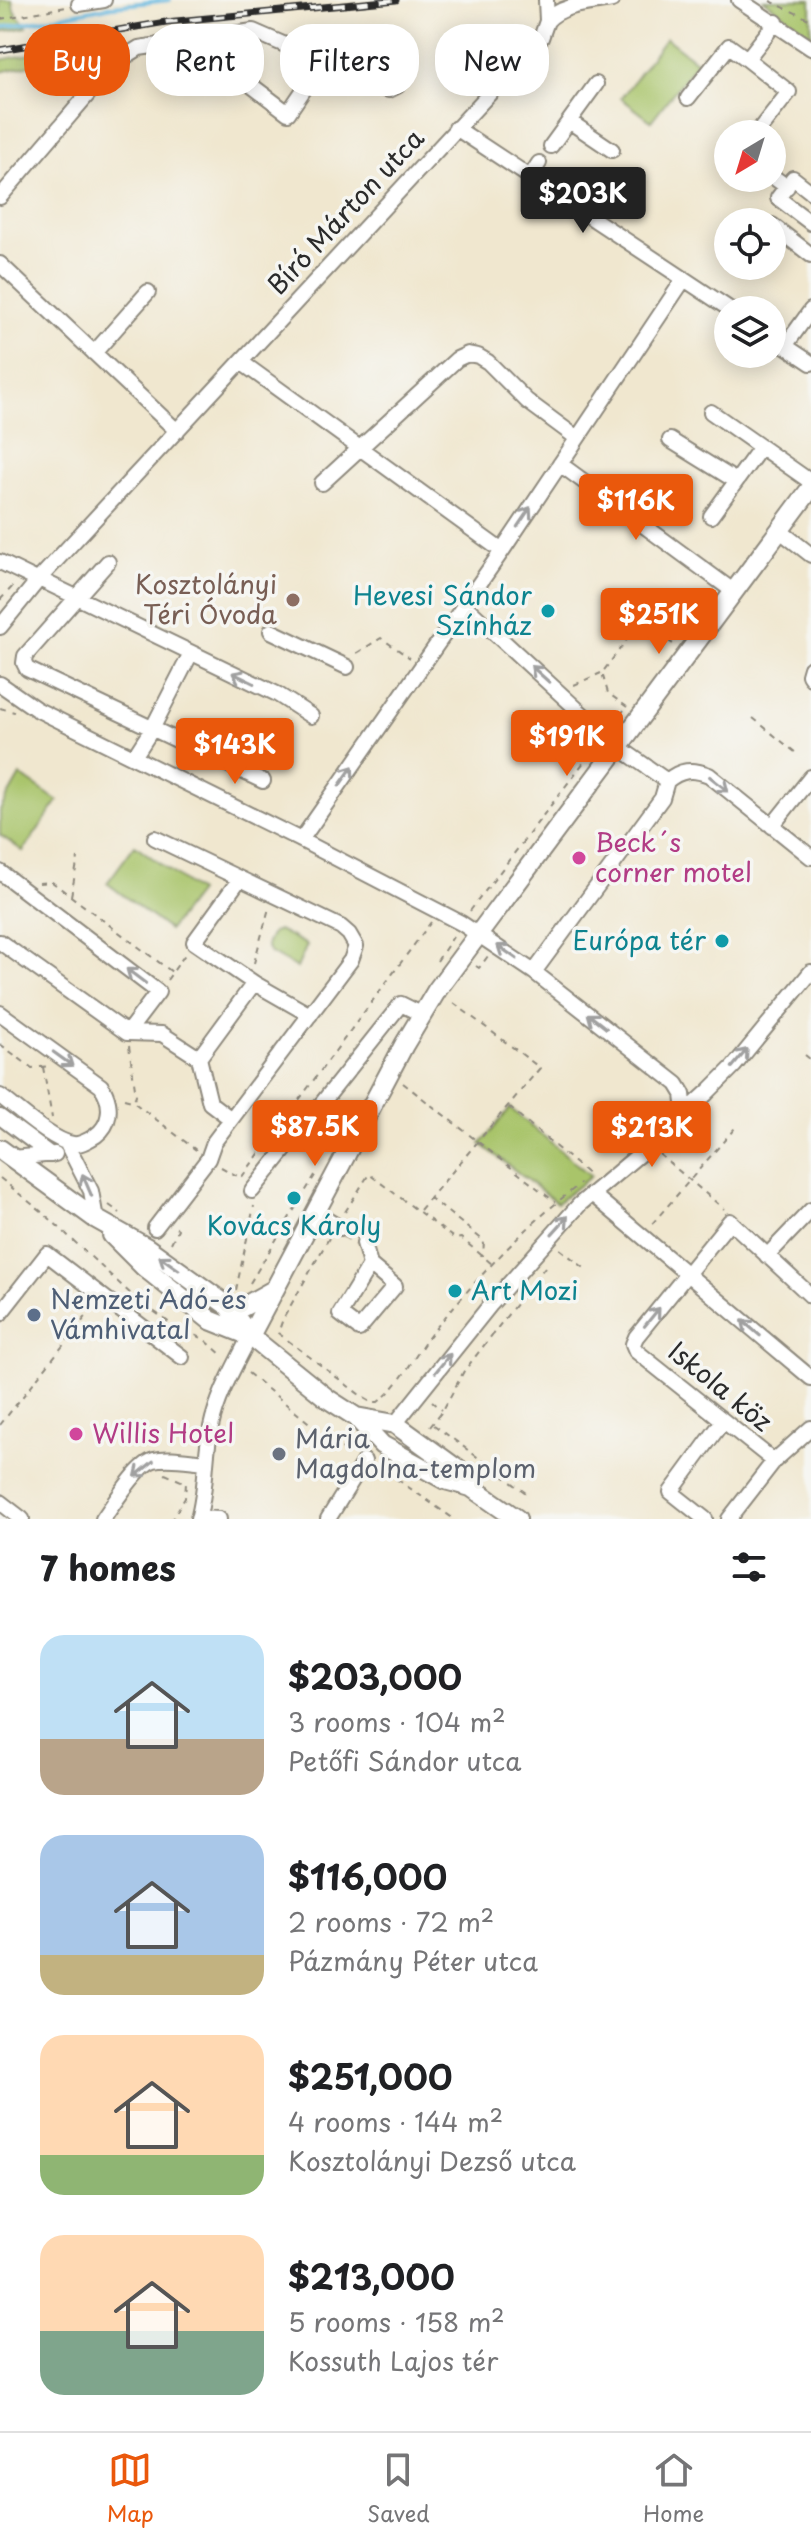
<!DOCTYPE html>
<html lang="en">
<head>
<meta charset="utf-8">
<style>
  :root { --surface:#fff; --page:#f6f6f6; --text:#202124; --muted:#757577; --line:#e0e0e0; --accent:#ea580c }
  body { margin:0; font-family:"Playpen Sans",sans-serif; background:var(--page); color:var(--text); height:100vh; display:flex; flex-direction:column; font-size:30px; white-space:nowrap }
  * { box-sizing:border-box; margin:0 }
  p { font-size:26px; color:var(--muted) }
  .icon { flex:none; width:44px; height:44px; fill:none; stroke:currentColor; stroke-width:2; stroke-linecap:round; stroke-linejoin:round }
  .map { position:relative; height:1519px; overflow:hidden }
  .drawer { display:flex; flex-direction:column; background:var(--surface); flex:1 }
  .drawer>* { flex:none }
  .banner { position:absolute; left:24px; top:24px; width:764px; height:72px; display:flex; gap:16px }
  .needle { width:52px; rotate:218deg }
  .tools { position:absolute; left:714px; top:120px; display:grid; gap:16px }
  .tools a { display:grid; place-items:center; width:72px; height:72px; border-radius:50%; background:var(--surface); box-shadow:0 4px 20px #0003; font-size:40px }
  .price { position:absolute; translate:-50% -68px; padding:0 18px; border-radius:8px; background:var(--accent); color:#fff; font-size:26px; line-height:52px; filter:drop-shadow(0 2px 4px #0008) }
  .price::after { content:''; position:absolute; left:50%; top:48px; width:24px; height:18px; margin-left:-12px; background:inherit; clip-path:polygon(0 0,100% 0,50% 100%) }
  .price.on { background:#222; color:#fff }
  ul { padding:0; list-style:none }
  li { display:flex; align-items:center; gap:24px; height:200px; padding:0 40px }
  li span { display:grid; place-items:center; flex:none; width:224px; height:160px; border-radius:24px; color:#555 }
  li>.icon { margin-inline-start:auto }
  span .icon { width:96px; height:96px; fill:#fffc; stroke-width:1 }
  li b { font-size:34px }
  h2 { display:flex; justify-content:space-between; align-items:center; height:96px; padding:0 40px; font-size:34px }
  .chip { padding:0 28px; border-radius:32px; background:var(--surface); box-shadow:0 4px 20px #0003; font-size:28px; line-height:72px }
  .chip.on { background:var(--accent); color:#fff }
  .menu { display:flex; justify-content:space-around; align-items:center; height:112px; border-top:2px solid var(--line); background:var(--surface); font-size:22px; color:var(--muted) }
  .menu a { display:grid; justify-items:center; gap:4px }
  .menu .on { color:var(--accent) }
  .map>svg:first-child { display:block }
</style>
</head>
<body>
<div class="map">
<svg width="811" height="1519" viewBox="0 0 811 1519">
  <rect width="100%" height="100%" fill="#f6f6f2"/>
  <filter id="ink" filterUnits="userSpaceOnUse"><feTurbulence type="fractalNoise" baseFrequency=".0125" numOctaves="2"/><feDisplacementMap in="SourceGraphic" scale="16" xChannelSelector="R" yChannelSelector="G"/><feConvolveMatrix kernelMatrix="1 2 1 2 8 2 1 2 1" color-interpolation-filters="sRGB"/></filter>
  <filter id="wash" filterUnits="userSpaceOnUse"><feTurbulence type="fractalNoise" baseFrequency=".006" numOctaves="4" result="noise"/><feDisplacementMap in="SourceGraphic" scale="32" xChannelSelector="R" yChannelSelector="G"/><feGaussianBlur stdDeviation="1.8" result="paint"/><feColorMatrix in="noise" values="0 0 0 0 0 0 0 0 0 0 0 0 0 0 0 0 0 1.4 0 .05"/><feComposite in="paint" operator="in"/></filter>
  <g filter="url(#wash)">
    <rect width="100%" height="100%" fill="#f0e7cf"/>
    <path fill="#a9c46a" stroke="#6a784a" stroke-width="2" d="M0,0H12L14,10L27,27L0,32Z
      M764,0H811V35Z
      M118,37L86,80L54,60L0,72V60Z
      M666,38L697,62L651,121L621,98Z
      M20,775L58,801L23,851L0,835V810Z
      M135,845L198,892L169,930L107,883Z
      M278,930L307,945L297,968L269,952L266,945L272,933Z
      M510,1108L591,1176L557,1203L481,1144Z"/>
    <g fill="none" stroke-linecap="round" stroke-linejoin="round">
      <path stroke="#65b9e1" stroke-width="4" d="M0,28L113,6L170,0"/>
    </g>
  </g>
  <g filter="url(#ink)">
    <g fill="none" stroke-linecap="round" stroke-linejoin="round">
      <path stroke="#c9c1ae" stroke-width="14" stroke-dasharray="14 7" stroke-linecap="butt" d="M340,1228L364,1243"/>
      <defs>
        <path id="minor" d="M739,0L811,48
          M79,4L104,0
          M547,21C562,4 590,4 612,0
          M179,41L224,75L243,79L288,113L309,82L318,52
          M747,59L789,92L756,134
          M688,98L729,46L747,59L776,22
          M569,121L612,150
          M456,128L731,310
          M551,146L596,84
          M772,176L787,187
          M530,177L539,163
          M811,192L793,178L778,198L811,223
          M0,197L101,79L123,58L139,48L253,31L299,51L334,50L359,45L394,72L399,78L397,86L389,90L385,89L334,50
          M772,225L811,255
          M0,264L177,431
          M772,337L811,363
          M785,346L811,310
          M94,353L148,292
          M241,362L502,551
          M711,412L811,482
          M670,440L736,481
          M560,464L733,591
          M322,483L457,359L468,354L478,356L488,362L527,401L577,438
          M711,516L761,447
          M779,530L811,555
          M0,562L37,580
          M108,562L25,656L24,663L27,669L263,781
          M39,579L277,694L311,716
          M464,605L617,746L667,781
          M0,627L39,579L541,38L547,21L546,0
          M271,631L347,667
          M811,668L809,675L811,678
          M0,684L36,709L301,840L461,923L534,972L677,1084L683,1094L685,1113
          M134,757L152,729L191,653
          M667,781C680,770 692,768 709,775L811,857
          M772,826L811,777
          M155,838L341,927L349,934L356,946L351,960L214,1142L208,1159L155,1228
          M301,840L502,551L684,279
          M0,872L158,992L127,1033
          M239,880L194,942L254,983L310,1015
          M0,942L127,1033L162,1034L199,1058L210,1103L231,1119
          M534,972L662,798L667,781
          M0,1013L101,1086C108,1096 111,1109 107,1121C104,1129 98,1135 90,1139C84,1142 79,1145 73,1144C52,1141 18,1109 0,1096
          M199,1058L254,983
          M0,1117L51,1155
          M66,1142L91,1191L96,1219
          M13,1158L55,1154
          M252,1191L401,1004L421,1014
          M592,1194L811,1378
          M314,1212L340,1228
          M767,1256L811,1210
          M0,1314L47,1254L182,1357
          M357,1327L340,1314L370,1265L364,1243
          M359,1329L395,1286L370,1265
          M395,1424L491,1304L580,1204L648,1147L707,1093L734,1066L811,972
          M774,1461L636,1351L633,1344L636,1337L730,1221L811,1296
          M0,1502L22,1519
          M198,1518L219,1519
          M103,1519C113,1505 138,1464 154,1460C169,1456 191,1461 206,1462
          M198,1519C207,1489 204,1457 211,1427C218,1394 235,1366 250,1336
          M328,1519L364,1461
          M705,1519L671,1492L723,1421
          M729,1519L774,1461L811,1428"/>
        <path id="major" d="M0,1149L96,1219L146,1247L228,1306L250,1336L328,1399L356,1417L382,1445L445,1480L471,1487L517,1519
          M112,1235L144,1267L210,1320L250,1336
          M232,1309L243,1307L275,1289
          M250,1336L404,1045L437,990L811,488
          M356,1417L395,1424L468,1477L471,1487"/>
      </defs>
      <use href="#minor" stroke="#8e897d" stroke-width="18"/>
      <use href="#major" stroke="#8e897d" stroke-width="22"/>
      <path stroke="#8e897d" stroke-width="2" stroke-dasharray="6 6" stroke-linecap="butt" d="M770,1L811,20
        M0,19L66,7
        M0,600L13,586
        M357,653L381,638L410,658
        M574,685L601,673
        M627,707L608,693L602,673L628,638L655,631L673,644
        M0,708L14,712
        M753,718L796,753
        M613,724L624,710
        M39,883L52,882L172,972
        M71,896L78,858
        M470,911L597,745
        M437,961L453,937
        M254,963L269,908
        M476,966L479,968L488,956
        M167,980L186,953
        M0,1044L32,1068L50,1066
        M129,1046L136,1095L133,1102
        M805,1055L811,1060
        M43,1067L52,1118
        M403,1083L555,1202
        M124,1099L132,1101L196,1150
        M509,1107L590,1176
        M659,1154L724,1209
        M221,1167L241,1178L431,922
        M0,1178L49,1218L133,1296L171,1324L204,1339L223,1356
        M429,1197L484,1241L483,1256
        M109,1205L120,1213
        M420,1210L540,1068L451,1001
        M345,1212L369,1174L455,1239L461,1238L492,1264
        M652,1224L735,1128
        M329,1238L283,1319L278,1333L364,1398L371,1402H378C403,1383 415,1353 435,1329C479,1276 525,1226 580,1184
        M171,1243L178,1229L174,1226
        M560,1249L587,1270
        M250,1283L317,1172
        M236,1290L254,1206
        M248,1373L335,1444L350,1453
        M432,1401L442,1410
        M0,1425L92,1309
        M434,1425L530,1496
        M430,1427L443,1410L464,1371L545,1267
        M376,1468L401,1482L454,1519
        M165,1474L186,1483L185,1498L172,1519
        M386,1478L392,1477L397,1471"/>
      <use href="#minor" stroke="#fff" stroke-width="14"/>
      <use href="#major" stroke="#fff" stroke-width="18"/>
      <defs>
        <path id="rail" d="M0,50L166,22L396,0"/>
      </defs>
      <use href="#rail" stroke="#2b2b2b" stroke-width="7"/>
      <use href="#rail" stroke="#f6f6f2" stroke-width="4" stroke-dasharray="12" stroke-linecap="butt"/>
    </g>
    <defs><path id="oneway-shaft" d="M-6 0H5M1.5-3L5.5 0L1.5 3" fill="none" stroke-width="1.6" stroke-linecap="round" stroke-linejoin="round" transform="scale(2)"/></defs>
    <g stroke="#a0a0a0">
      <use href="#oneway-shaft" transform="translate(524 517) rotate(-56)"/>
      <use href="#oneway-shaft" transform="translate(540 674) rotate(-138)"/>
      <use href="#oneway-shaft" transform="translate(243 678) rotate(-154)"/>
      <use href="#oneway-shaft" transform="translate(346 776) rotate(-55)"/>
      <use href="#oneway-shaft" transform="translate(719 784) rotate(39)"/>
      <use href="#oneway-shaft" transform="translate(507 952) rotate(-145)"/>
      <use href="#oneway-shaft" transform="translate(136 976) rotate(-143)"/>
      <use href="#oneway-shaft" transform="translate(597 1021) rotate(-142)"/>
      <use href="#oneway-shaft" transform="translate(740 1058) rotate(-50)"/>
      <use href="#oneway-shaft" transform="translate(63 1059) rotate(36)"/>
      <use href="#oneway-shaft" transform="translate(87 1185) rotate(-113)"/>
      <use href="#oneway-shaft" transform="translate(560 1225) rotate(-48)"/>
      <use href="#oneway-shaft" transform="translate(169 1263) rotate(-145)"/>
      <use href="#oneway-shaft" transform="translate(652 1317) rotate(-51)"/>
      <use href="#oneway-shaft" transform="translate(751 1328) rotate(-140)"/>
      <use href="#oneway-shaft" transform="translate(443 1363) rotate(-51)"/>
      <use href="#oneway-shaft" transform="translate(144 1469) rotate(140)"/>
    </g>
  </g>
  <circle fill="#8d6e63" stroke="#f6f6f2" stroke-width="3" cx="293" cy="600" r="8"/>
  <g fill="#0f9aa8" stroke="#f6f6f2" stroke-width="3">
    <circle cx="548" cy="611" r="8"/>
    <circle cx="722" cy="941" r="8"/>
    <circle cx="294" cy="1198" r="8"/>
    <circle cx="455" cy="1291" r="8"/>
  </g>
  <g fill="#d1479c" stroke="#f6f6f2" stroke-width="3">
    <circle cx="579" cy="858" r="8"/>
    <circle cx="76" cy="1434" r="8"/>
  </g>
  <circle fill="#5c6f8a" stroke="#f6f6f2" stroke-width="3" cx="34" cy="1315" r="8"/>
  <circle fill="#6b7280" stroke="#f6f6f2" stroke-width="3" cx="279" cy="1454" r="8"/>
  <g text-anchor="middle" stroke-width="7" stroke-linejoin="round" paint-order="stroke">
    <g font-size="26" fill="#2b2b2b" stroke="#f6f6f2">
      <text transform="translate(346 212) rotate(-47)" y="9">Bíró Márton utca</text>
      <text transform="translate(720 1387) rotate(39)" y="9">Iskola köz</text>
    </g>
    <g font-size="26" fill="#785e54" stroke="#f6f6f2" text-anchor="end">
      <text x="277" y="594">Kosztolányi<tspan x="277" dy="30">Téri Óvoda</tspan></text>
    </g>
    <g font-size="26" fill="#0d838f" stroke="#f6f6f2" text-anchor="end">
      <text x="532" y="605">Hevesi Sándor<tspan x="532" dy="30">Színház</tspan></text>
      <text x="706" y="950">Európa tér</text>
      <text x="294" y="1235" text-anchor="middle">Kovács Károly</text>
      <text x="471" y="1300" text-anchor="start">Art Mozi</text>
    </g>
    <g font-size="26" fill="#b23c85" stroke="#f6f6f2" text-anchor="start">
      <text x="595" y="852">Beck´s<tspan x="595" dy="30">corner motel</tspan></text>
      <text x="92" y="1443">Willis Hotel</text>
    </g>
    <g font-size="26" fill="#4e5e75" stroke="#f6f6f2" text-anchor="start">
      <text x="50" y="1309">Nemzeti Adó-és<tspan x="50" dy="30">Vámhivatal</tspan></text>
    </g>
    <g font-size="26" fill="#5b616d" stroke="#f6f6f2" text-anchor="start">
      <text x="295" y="1448">Mária<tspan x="295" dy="30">Magdolna-templom</tspan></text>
    </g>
  </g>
</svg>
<div class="tools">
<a><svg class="needle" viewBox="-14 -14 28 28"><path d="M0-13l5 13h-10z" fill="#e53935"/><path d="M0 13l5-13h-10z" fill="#757577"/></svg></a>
<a><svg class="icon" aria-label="locate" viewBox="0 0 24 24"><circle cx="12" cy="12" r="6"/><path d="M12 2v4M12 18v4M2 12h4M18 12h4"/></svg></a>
<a><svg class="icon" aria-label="layers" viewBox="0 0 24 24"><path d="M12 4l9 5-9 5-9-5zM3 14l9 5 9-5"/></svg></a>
</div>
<b class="price on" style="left:583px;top:235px">$203K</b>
<b class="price" style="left:636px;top:542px">$116K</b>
<b class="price" style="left:659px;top:656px">$251K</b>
<b class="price" style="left:567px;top:778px">$191K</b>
<b class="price" style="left:235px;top:786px">$143K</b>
<b class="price" style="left:315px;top:1168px">$87.5K</b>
<b class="price" style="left:652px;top:1169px">$213K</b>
<div class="banner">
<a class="chip on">Buy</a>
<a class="chip">Rent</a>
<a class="chip">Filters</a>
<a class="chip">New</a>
</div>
</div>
<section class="drawer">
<h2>7 homes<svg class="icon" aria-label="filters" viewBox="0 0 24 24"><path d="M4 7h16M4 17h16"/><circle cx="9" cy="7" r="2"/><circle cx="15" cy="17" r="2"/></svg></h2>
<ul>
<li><span style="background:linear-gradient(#bfe0f5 65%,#b9a48a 0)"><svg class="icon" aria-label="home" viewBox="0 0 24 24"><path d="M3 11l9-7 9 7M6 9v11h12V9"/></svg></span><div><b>$203,000</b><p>3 rooms · 104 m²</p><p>Petőfi Sándor utca</p></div></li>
<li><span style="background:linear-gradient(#a9c7e8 75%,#c2b280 0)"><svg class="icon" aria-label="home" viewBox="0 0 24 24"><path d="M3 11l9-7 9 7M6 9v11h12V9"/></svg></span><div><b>$116,000</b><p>2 rooms · 72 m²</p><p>Pázmány Péter utca</p></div></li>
<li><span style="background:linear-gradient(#ffd9b3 75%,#8fb573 0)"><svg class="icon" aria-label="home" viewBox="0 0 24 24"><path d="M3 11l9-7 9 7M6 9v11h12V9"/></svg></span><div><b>$251,000</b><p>4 rooms · 144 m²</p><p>Kosztolányi Dezső utca</p></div></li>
<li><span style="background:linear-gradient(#ffd9b3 60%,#7fa58c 0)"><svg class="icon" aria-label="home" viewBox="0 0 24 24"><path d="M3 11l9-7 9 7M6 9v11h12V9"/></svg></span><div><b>$213,000</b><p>5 rooms · 158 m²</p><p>Kossuth Lajos tér</p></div></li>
</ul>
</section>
<nav class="menu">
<a class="on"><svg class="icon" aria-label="map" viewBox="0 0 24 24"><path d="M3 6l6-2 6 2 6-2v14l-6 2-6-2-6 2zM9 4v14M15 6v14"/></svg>Map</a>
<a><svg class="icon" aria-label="saved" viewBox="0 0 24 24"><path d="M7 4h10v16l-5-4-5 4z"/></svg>Saved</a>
<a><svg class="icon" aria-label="home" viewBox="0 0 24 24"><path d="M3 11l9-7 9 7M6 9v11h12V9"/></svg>Home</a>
</nav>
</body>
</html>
